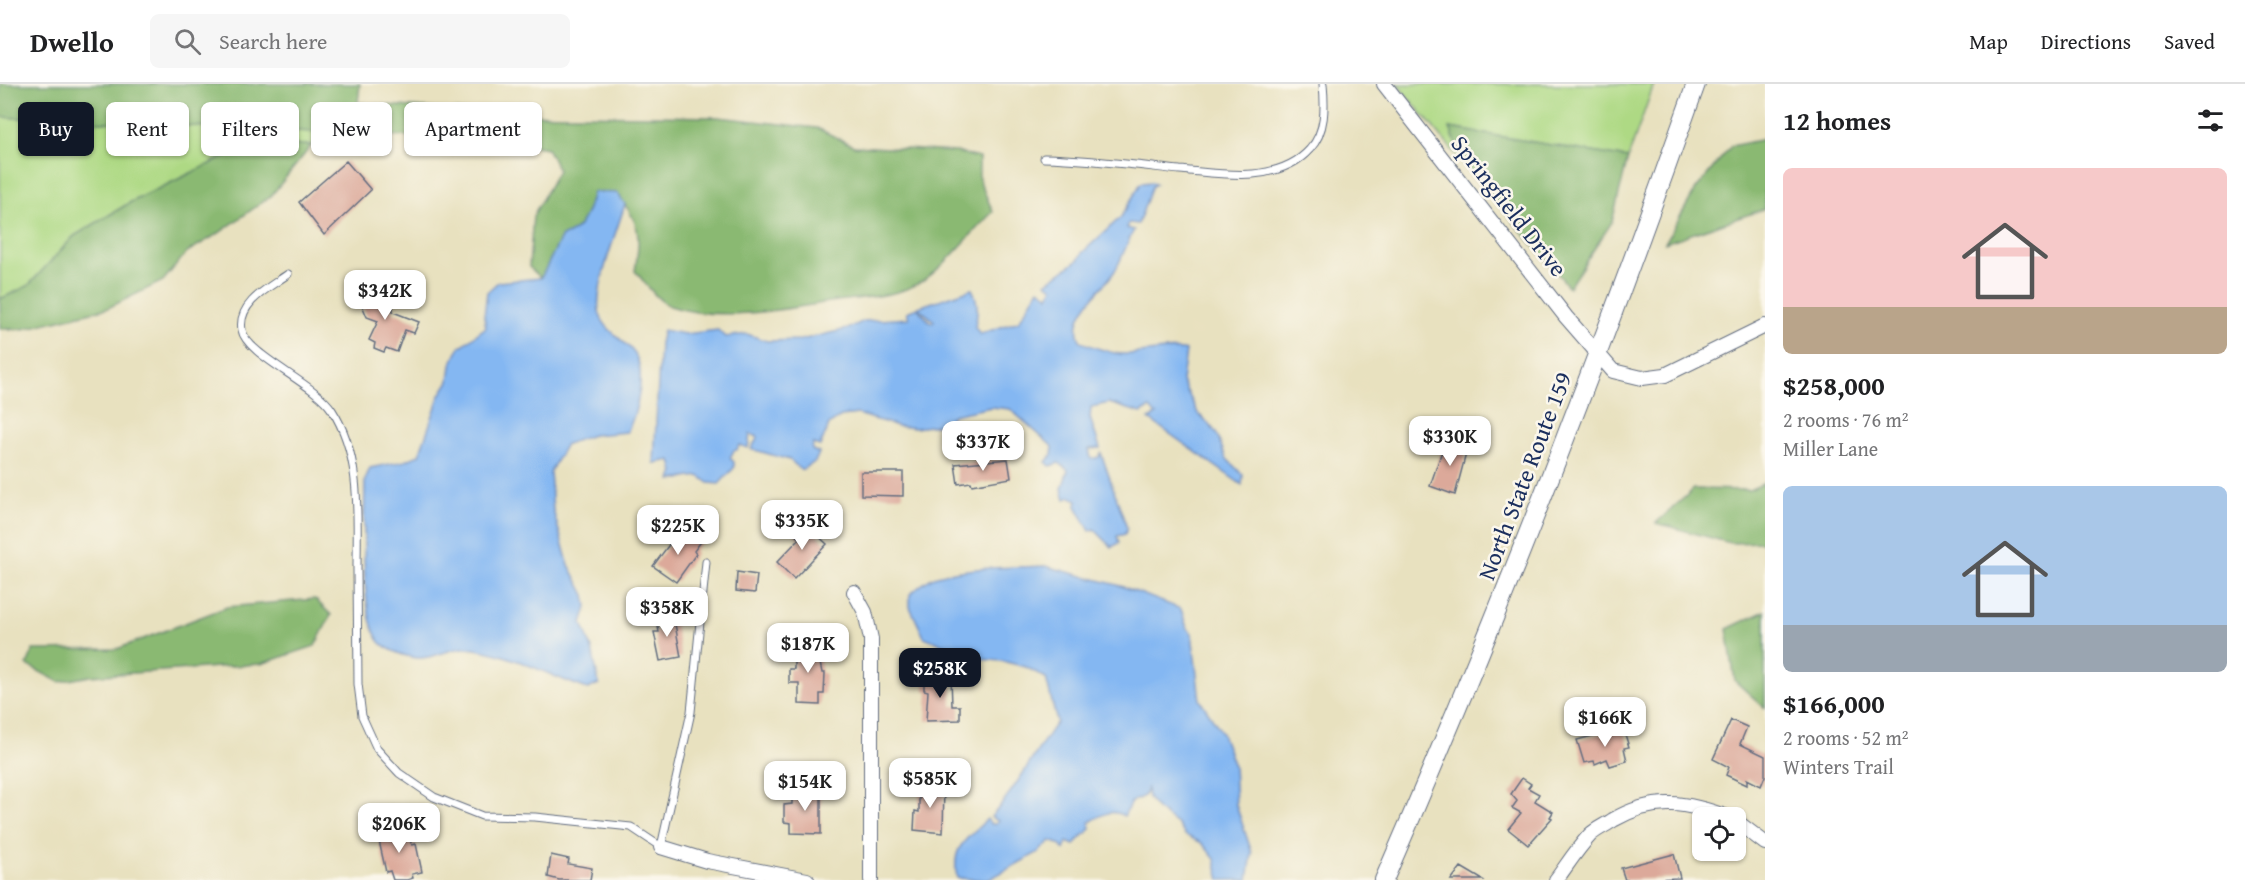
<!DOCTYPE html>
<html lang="en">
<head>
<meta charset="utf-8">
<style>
  :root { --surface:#fff; --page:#f6f6f6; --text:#202124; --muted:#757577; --line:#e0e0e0; --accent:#111827 }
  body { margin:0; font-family:"Gentium Book Plus",serif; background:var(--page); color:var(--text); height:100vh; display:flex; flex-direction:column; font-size:22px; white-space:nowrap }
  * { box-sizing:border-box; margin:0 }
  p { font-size:20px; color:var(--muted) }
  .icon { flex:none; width:33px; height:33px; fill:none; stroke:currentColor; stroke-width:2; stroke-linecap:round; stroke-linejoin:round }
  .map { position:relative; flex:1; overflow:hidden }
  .side { display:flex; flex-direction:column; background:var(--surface); width:480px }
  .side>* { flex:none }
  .guide { position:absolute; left:18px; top:18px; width:570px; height:54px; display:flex; gap:12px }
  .fabs { position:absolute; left:1692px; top:723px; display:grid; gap:12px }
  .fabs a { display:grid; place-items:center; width:54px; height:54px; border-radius:9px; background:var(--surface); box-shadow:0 2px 4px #0004; font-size:30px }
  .price { position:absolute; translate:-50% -51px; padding:0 14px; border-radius:12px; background:#fff; color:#222; font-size:20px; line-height:39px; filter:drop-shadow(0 2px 3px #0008) }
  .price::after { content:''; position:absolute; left:50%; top:36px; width:18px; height:14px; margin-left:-9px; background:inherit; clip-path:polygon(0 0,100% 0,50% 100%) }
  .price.active { background:var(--accent); color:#fff }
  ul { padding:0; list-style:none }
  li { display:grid; align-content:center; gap:12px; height:318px; padding:0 18px }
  li span { display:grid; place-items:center; height:186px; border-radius:9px; color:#555 }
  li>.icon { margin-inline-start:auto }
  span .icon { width:108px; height:108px; fill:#fffc; stroke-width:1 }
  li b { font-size:26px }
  h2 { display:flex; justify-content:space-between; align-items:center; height:72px; padding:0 18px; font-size:26px }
  .pill { padding:0 21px; border-radius:9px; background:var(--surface); box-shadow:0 2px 4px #0004; font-size:21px; line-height:54px }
  .pill.active { background:var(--accent); color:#fff }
  header { display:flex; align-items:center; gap:36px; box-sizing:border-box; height:84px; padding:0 30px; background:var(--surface); border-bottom:2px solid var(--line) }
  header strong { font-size:28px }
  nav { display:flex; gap:33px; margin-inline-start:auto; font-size:21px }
  .search { width:420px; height:54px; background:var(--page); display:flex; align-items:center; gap:15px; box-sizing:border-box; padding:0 21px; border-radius:9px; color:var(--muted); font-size:22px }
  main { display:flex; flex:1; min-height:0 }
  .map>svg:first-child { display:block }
</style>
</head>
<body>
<header>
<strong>Dwello</strong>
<div class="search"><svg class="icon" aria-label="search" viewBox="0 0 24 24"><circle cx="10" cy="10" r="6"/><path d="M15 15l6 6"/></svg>Search here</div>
<nav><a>Map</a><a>Directions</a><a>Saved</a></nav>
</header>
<main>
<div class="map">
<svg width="1765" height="796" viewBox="0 0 1765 796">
  <rect width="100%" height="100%" fill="#fbf7ec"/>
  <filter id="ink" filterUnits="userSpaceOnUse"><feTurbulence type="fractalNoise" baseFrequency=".0167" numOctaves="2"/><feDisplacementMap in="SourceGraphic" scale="12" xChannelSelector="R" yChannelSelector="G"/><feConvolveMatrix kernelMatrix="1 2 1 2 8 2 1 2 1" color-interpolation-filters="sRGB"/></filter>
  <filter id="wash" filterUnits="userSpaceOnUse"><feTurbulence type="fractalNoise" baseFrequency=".008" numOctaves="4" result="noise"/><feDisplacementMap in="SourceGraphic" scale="24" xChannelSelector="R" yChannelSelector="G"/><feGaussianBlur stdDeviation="1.35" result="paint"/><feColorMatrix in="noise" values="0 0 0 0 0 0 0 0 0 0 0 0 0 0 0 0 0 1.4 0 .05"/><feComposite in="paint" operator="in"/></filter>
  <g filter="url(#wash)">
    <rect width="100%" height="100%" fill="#e8e1bf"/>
    <path fill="#aed984" stroke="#648471" stroke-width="1.5" d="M1397,0H1654L1628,74L1450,44L1464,80Z
      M0,33L318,48L312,61L251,60L131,118L74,152L28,202L0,215Z"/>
    <path fill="#8ab972" stroke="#527468" stroke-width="1.5" d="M0,0H360L358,19L505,30L718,33L817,44L854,62L956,68L979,74V95L993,128C969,150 940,192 909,204C884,214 855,214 829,218C781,226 717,238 670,222C657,217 644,197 635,187C641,148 640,141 617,109L593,108C589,125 582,149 562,152L541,194L529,183L533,132L558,86L547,64L506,57L0,33Z
      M1450,44L1628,74L1612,138L1569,203L1464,80Z
      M1765,55V125L1665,159L1696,105L1731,62Z
      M251,60L312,61L271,112L219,149L187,168L163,197L108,224L23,245H0V215L28,202L74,152L131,118Z
      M1765,399V458L1730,459L1656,439L1694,405L1749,406Z
      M315,515L331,531L315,562L261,580L90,592L59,598L27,581L33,566L117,565L227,523Z
      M1765,527V624L1735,597L1727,545Z"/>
    <path fill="#84b7f2" stroke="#5073a8" stroke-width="1.5" d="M1152,98L1156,100L1152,102L1138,140L1129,139L1127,144L1134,146C1126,160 1122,176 1114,188C1101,208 1066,232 1081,258C1094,263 1108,269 1122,270C1137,271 1177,262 1186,267L1182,297L1198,329L1216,348L1226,374L1243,391L1242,401L1149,335L1156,331L1150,324L1141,329L1109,319L1091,323L1090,334L1100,364L1089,365L1091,375L1099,373L1101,369L1127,444L1125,450L1117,452L1119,459L1112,463L1094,445L1090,447L1076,422L1077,416L1071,413L1065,415L1062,405L1068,386L1059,379L1050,382L1046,378L1052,371L1053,363L1010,325L991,323L953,331L945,340L915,344L897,342L858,330L841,332L829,341L820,362L813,360L812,366L819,369L815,378L801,386L790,376L751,365L758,353L750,350L748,364L739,361L737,366H734L730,374L734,378V384L719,400L709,399L699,392L671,396L674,388L671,376L654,379L660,259L663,246L685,250L718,246L725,253L747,250L767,257L801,256L847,245L864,237L909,234L907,228L917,224L931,239L934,237L918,223L972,205C979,217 978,230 975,243L980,250L1019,237L1039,205L1049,212L1053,204L1046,199L1078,176L1082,169L1121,133L1141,99Z
      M593,108L617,109L625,120C618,144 592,209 600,231C605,245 621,255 631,265C649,283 637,329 627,348L593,351L566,360L550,388L553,426L568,479L585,511L587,523L582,539L592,565L599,600L588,605C548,592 510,568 467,564C451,563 434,575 418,574C407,573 388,567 380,558C358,531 365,433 365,396L370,384L405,377L419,371L440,311L449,297L451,281L459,264L486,243L484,232L487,208L498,198L541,194L562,152C582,149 589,124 593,108Z
      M1045,482L1121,502L1181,525L1187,544L1192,549L1200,616L1221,647L1234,682L1236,721L1252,769L1248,796H1220L1215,775L1202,759L1185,751L1178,741L1157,725L1148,714L1147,705L1144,712L1131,718L1124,732C1112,724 1101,731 1090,738V745L1074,761L1067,758L1064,766L1059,760L1050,757L1039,768L988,796L957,794C951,761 966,757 987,735L991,740H996L998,737L991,733C1018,702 1033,671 1057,638L1046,594L1026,583L1002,577L980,575L924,553L910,523V510C918,504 928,494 937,492C971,482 1009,484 1045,482Z"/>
    <g id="blocks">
      <path fill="#dca99a" d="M346,77L371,106L324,151L299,118Z
        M374,200L381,218L393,223V228L419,238L414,249L405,246L397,268L386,264L384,268L374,264L375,259L369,256L378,237L367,233L357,209Z
        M1446,355L1468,362L1455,411L1430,402Z
        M1008,375L1011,394L972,401L971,398L958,400L955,380Z
        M861,388H903V412L861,411Z
        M804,439L827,460L794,495L777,478L799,455L794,449Z
        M688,445L703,455L694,467L696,470L676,498L653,482L674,454L679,457Z
        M737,488L757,491L755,509L736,507Z
        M673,529L681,573L660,577L654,548H659L656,533Z
        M794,561H821L820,579L822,589H825L824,610H820V621L799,620V599H789V585H794Z
        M924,591L951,592L952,622H960V636L926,637L928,607L924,606Z
        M1731,636L1747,643L1740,660L1765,672V692L1761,702L1747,695V701L1726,691L1729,683L1713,675Z
        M1623,644L1629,663L1624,664L1627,677L1610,682L1607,675L1595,680L1594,677L1584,679L1577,656Z
        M1522,694L1531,700L1528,704L1539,710L1535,717L1553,728L1550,733L1552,734L1528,761L1508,745L1521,729L1512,724L1517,717L1511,710Z
        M919,701L944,702L943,749L914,746L915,727L919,728Z
        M792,705L821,706V750L791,749V739L784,738V721L792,720Z
        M404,742L412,761L416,760L422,788L412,790L413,794L407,796H393L390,787L386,788L377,748Z
        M1674,770L1680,794L1625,796L1621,784Z
        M551,771L569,775L568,780L592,784L590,796H559L548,793Z
        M1461,783L1483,796H1451Z"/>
    </g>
  </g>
  <g filter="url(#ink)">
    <use href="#blocks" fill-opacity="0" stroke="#636d80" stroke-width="1.5"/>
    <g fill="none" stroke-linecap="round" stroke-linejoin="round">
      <defs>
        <path id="lane" d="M1044,74C1089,75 1135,81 1180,86C1204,88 1229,92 1253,90C1274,88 1296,81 1310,65C1326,48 1325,22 1323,0
          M288,190C270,203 237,219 242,246C246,271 315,299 332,326C362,372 357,433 357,486C357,524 358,562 358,600L362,632L377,665L399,689L434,713L482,732L535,733L631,743L661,763L691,628L706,478"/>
        <path id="street" d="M1384,0L1566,233L1613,287L1642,294L1665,291L1765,242
          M854,508L865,528L871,555V796
          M1736,737L1765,759
          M661,763L707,777L807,796
          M1556,796C1567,781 1577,765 1590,751C1596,745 1606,741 1613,736C1654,712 1688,718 1730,734"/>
        <path id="secondary" d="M1384,796C1498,535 1601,269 1696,0"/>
      </defs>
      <use href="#lane" stroke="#636d80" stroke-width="9"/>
      <use href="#street" stroke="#636d80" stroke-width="16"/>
      <use href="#secondary" stroke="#636d80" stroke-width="20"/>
      <use href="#lane" stroke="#fff" stroke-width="7"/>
      <use href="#street" stroke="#fff" stroke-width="14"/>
      <use href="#secondary" stroke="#fff" stroke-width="18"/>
    </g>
  </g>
  <g text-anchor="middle" stroke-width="5" stroke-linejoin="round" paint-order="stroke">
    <g font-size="24" fill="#1b2f5e" stroke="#fbf7ec">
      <text transform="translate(1509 122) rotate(52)" y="8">Springfield Drive</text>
      <text transform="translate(1525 392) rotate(-69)" y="8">North State Route 159</text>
    </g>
  </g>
</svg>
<div class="fabs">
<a><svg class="icon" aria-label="locate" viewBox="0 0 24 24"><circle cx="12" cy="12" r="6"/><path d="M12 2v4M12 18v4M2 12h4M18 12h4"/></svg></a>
</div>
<b class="price" style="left:385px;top:237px">$342K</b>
<b class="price" style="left:1450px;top:383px">$330K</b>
<b class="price" style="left:983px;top:388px">$337K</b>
<b class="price" style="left:802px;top:467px">$335K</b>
<b class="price" style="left:678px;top:472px">$225K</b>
<b class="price" style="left:667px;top:554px">$358K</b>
<b class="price" style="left:808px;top:590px">$187K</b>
<b class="price active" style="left:940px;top:615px">$258K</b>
<b class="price" style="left:1605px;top:664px">$166K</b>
<b class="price" style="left:930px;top:725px">$585K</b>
<b class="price" style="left:805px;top:728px">$154K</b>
<b class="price" style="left:399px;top:770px">$206K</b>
<div class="guide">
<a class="pill active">Buy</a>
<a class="pill">Rent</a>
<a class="pill">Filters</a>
<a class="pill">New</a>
<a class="pill">Apartment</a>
</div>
</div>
<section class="side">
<h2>12 homes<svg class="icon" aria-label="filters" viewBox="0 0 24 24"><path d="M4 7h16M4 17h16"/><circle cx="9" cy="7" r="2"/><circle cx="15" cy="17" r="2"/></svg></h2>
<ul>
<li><span style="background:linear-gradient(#f6c9c9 75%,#b9a48a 0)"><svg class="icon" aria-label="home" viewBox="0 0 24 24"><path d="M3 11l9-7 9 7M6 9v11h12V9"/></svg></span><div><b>$258,000</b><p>2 rooms · 76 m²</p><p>Miller Lane</p></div></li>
<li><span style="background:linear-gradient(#a9c7e8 75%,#9aa5b1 0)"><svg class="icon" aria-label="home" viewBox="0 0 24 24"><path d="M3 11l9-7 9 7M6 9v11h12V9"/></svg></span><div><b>$166,000</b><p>2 rooms · 52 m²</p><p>Winters Trail</p></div></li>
</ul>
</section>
</main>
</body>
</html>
